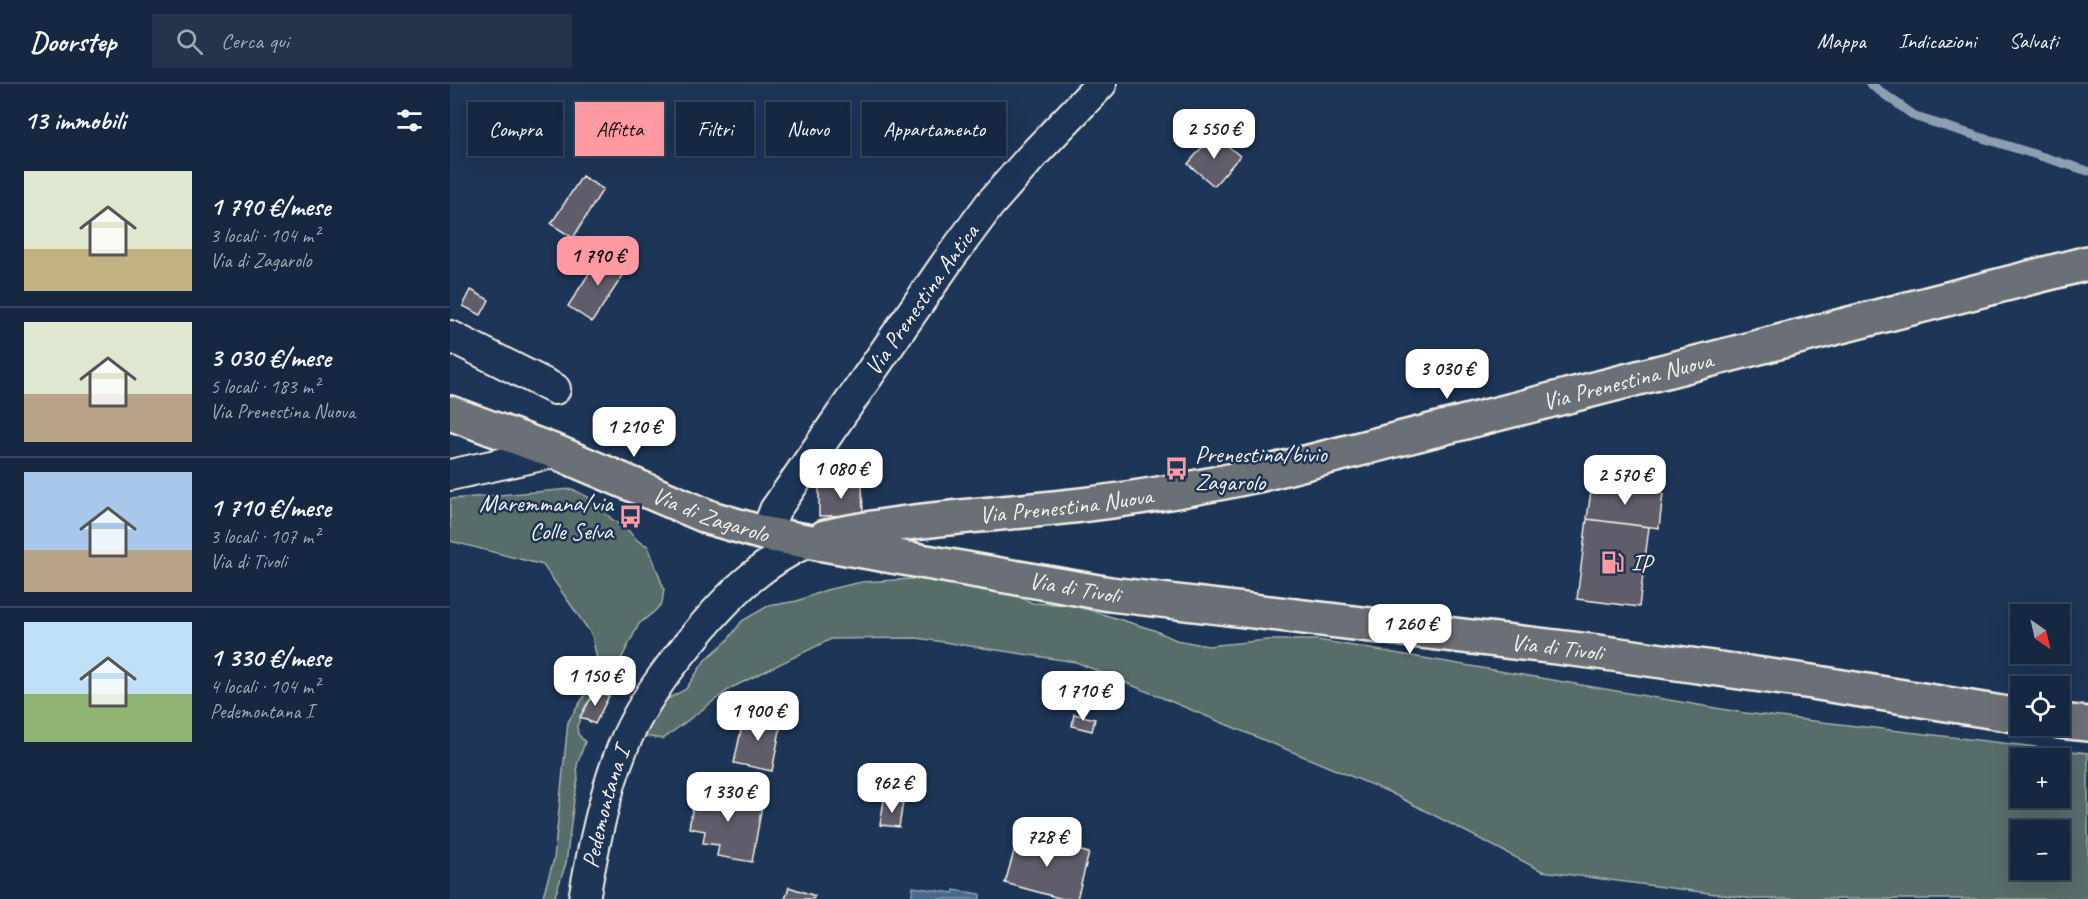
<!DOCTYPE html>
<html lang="it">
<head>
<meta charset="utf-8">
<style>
  :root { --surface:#162841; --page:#23344c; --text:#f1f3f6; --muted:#9ea6b1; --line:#35445a; --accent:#ff9aa2 }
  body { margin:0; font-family:Caveat,sans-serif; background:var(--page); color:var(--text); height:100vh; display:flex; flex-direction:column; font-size:22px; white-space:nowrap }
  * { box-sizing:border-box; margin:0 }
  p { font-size:20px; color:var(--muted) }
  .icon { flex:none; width:33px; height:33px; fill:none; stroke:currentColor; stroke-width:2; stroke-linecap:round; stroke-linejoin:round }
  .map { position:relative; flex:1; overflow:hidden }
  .panel { display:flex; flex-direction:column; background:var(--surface); width:450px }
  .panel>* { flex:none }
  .banner { position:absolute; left:18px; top:18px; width:570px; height:54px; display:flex; gap:12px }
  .needle { width:39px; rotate:146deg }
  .fabs { position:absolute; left:1560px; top:520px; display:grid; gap:12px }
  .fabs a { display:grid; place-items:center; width:60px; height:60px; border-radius:0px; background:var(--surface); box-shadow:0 6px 24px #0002,0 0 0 2px var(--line); font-size:30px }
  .price { position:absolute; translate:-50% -51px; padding:0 14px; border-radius:12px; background:#fff; color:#222; font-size:20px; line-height:39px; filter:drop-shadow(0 2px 3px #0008) }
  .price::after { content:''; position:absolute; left:50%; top:36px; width:18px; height:14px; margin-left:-9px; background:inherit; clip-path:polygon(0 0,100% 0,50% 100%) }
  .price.current { background:var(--accent); color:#111 }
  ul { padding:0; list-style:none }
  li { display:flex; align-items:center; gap:18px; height:150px; padding:0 24px }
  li+li { border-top:2px solid var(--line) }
  li span { display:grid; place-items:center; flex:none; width:168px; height:120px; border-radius:0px; color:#555 }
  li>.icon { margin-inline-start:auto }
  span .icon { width:72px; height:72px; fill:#fffc; stroke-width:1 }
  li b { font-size:26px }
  h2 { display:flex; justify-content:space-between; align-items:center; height:72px; padding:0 24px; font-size:26px }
  .pill { padding:0 21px; border-radius:0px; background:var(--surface); box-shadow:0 6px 24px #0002,0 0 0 2px var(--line); font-size:21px; line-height:54px }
  .pill.current { background:var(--accent); color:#111 }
  header { display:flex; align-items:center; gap:36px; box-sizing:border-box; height:84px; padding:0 30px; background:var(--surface); border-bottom:2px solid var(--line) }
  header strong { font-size:28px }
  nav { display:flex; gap:33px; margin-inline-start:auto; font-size:21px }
  .search { width:420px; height:54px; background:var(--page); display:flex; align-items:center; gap:15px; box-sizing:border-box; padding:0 21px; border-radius:0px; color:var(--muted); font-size:22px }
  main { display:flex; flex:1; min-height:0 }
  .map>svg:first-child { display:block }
</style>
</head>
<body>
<header>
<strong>Doorstep</strong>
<div class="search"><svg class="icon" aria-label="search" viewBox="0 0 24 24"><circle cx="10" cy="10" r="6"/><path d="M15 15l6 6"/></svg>Cerca qui</div>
<nav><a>Mappa</a><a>Indicazioni</a><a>Salvati</a></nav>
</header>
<main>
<section class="panel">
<h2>13 immobili<svg class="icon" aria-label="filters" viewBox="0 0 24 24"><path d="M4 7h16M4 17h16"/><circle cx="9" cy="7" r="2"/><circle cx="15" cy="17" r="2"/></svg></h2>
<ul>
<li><span style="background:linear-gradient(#dfe7d0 65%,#c2b280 0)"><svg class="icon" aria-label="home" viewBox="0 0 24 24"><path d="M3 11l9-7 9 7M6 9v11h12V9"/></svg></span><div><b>1 790 €/mese</b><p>3 locali · 104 m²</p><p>Via di Zagarolo</p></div></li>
<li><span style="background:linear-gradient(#dfe7d0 60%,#b9a48a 0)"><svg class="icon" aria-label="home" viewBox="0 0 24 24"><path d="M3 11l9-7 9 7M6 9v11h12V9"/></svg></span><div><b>3 030 €/mese</b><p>5 locali · 183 m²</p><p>Via Prenestina Nuova</p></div></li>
<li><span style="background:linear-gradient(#a9c7e8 65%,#b9a48a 0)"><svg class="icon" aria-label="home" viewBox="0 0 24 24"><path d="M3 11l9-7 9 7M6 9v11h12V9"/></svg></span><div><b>1 710 €/mese</b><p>3 locali · 107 m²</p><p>Via di Tivoli</p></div></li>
<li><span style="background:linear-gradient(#bfe0f5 60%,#8fb573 0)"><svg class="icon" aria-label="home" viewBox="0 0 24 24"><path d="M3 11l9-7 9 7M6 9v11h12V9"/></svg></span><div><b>1 330 €/mese</b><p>4 locali · 104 m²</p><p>Pedemontana I</p></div></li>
</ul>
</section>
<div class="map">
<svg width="1638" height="815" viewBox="0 0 1638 815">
  <rect width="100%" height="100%" fill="#1d3557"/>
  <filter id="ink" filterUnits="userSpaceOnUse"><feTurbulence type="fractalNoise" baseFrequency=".0167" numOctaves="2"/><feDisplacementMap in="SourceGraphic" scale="12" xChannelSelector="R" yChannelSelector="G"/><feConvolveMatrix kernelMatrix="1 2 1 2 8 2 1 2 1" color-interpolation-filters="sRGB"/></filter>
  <g filter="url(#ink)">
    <path fill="#576d69" stroke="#a6afa8" stroke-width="1.5" fill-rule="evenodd" d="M122,405L138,413L164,437L175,443L188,457L198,462L214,505L212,519L205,527L189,540L170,577L155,594L136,621L127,642L128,650L135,658L127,681L128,695L124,716L116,779L104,815H92L104,775L118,638L140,603L148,580L142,551L93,481L0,457V415Z
      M478,494L535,499L583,519L623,521L704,546L726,556L758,562L817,556H868L1295,629L1638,669V815H1304L1092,787L939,708L626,578L467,554L381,555L281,604L213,655L188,651L212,618L236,605L255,576L277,557L292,537L318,522L347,517L376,506L412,498ZM1570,675H1610V714H1570ZM1570,747H1610V786H1570Z"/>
    <path fill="#48678d" stroke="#8d9eb1" stroke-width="1.5" d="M463,803L503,809L504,806L530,810V815H461Z"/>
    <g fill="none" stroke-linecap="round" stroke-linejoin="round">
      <path stroke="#8d9eb1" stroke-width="9" d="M1420,0L1466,33L1638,87"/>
    </g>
    <path fill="#5f5d6a" stroke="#f4f1e8" stroke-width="1.5" d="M763,50L790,72L764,102L738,80Z
      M132,92L153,105L123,154L101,140Z
      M153,168L178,184L142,238L118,222Z
      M21,206L39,216L31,231L13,222Z
      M1142,400L1213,409L1209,444L1137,435Z
      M369,401H412L413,431L369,432Z
      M1137,435L1199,443L1189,523L1127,515Z
      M146,606L159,612L145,640L130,633Z
      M295,628L332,636L322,687L284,679Z
      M624,630L645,635L642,647L622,642Z
      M246,705L313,716L302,778L267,772L269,761L253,759L255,747L239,744Z
      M434,716L453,718L449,743L430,741Z
      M569,750L639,769L627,815H613L555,799Z
      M339,803L365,812L363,815H335Z"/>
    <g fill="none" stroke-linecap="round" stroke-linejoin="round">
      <defs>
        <g id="minor">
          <path d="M0,252L105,305"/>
          <path d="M0,391L106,368"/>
          <path id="s1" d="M316,450L325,426L497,178L540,120L584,70L651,0"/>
          <path id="s2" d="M134,815C143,763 158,689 182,643C200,607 224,577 250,546C283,507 312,479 359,457"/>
        </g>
        <g id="major">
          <path id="s3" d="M0,329L106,368L261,434L316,450L660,510L1148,568L1362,598L1570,632"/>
          <path id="s4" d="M375,453C456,435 540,431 623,422C685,415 747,404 808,391L1638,179"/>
          <path d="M1610,637L1638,640"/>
        </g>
      </defs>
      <use href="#minor" stroke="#f4f1e8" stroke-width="34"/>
      <use href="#major" stroke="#f4f1e8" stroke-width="38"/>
      <use href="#minor" stroke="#1d3557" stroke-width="30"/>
      <use href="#major" stroke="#6a7074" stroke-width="33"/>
    </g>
  </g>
  <defs>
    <symbol id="bus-bare" viewBox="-9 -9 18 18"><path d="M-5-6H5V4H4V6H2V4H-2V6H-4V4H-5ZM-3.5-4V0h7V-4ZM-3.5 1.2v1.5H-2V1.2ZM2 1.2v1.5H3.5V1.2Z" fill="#ff9aa2" stroke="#1d3557" stroke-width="2.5" paint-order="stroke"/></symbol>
    <symbol id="fuel-bare" viewBox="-9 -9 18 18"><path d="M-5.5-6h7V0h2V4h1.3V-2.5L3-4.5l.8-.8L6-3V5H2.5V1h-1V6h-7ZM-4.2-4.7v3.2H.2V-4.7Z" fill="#ff9aa2" stroke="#1d3557" stroke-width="2.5" paint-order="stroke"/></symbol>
  </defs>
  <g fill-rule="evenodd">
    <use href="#bus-bare" x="710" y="368" width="33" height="33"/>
    <use href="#bus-bare" x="164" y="416" width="33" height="33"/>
    <use href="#fuel-bare" x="1146" y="462" width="33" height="33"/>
  </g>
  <g text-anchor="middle" stroke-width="5" stroke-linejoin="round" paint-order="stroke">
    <g font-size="24" fill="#f4f1e8" stroke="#1d3557">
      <text dy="8" stroke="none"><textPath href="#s1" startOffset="282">Via Prenestina Antica</textPath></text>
      <text dy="8" stroke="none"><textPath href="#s4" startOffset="819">Via Prenestina Nuova</textPath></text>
      <text dy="8" stroke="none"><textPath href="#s4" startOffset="243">Via Prenestina Nuova</textPath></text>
      <text dy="8" stroke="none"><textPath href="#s3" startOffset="280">Via di Zagarolo</textPath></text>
      <text dy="8" stroke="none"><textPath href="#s3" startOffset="652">Via di Tivoli</textPath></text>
      <text dy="8" stroke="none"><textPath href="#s3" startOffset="1138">Via di Tivoli</textPath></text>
      <text dy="8" stroke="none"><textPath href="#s2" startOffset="94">Pedemontana I</textPath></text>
    </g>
    <g font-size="24" fill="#f4f1e8" stroke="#1d3557" text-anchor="start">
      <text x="745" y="378">Prenestina/bivio<tspan x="745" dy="28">Zagarolo</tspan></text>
      <text x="163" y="427" text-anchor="end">Maremmana/via<tspan x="163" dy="28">Colle Selva</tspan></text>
      <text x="1181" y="487">IP</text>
    </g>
  </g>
</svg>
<div class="fabs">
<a><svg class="needle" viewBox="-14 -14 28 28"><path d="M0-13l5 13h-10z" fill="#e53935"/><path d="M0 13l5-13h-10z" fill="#9ea6b1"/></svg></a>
<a><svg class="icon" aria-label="locate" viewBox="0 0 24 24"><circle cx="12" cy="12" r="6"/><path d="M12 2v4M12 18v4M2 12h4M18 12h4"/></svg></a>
<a>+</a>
<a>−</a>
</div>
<b class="price" style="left:764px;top:76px">2 550 €</b>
<b class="price current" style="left:148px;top:203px">1 790 €</b>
<b class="price" style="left:997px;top:316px">3 030 €</b>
<b class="price" style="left:184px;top:374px">1 210 €</b>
<b class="price" style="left:391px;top:416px">1 080 €</b>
<b class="price" style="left:1175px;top:422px">2 570 €</b>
<b class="price" style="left:960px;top:571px">1 260 €</b>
<b class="price" style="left:145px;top:623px">1 150 €</b>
<b class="price" style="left:633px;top:638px">1 710 €</b>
<b class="price" style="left:308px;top:658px">1 900 €</b>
<b class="price" style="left:442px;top:730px">962 €</b>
<b class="price" style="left:278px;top:739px">1 330 €</b>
<b class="price" style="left:597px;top:784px">728 €</b>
<div class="banner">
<a class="pill">Compra</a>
<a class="pill current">Affitta</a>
<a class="pill">Filtri</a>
<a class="pill">Nuovo</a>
<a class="pill">Appartamento</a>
</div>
</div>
</main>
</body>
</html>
